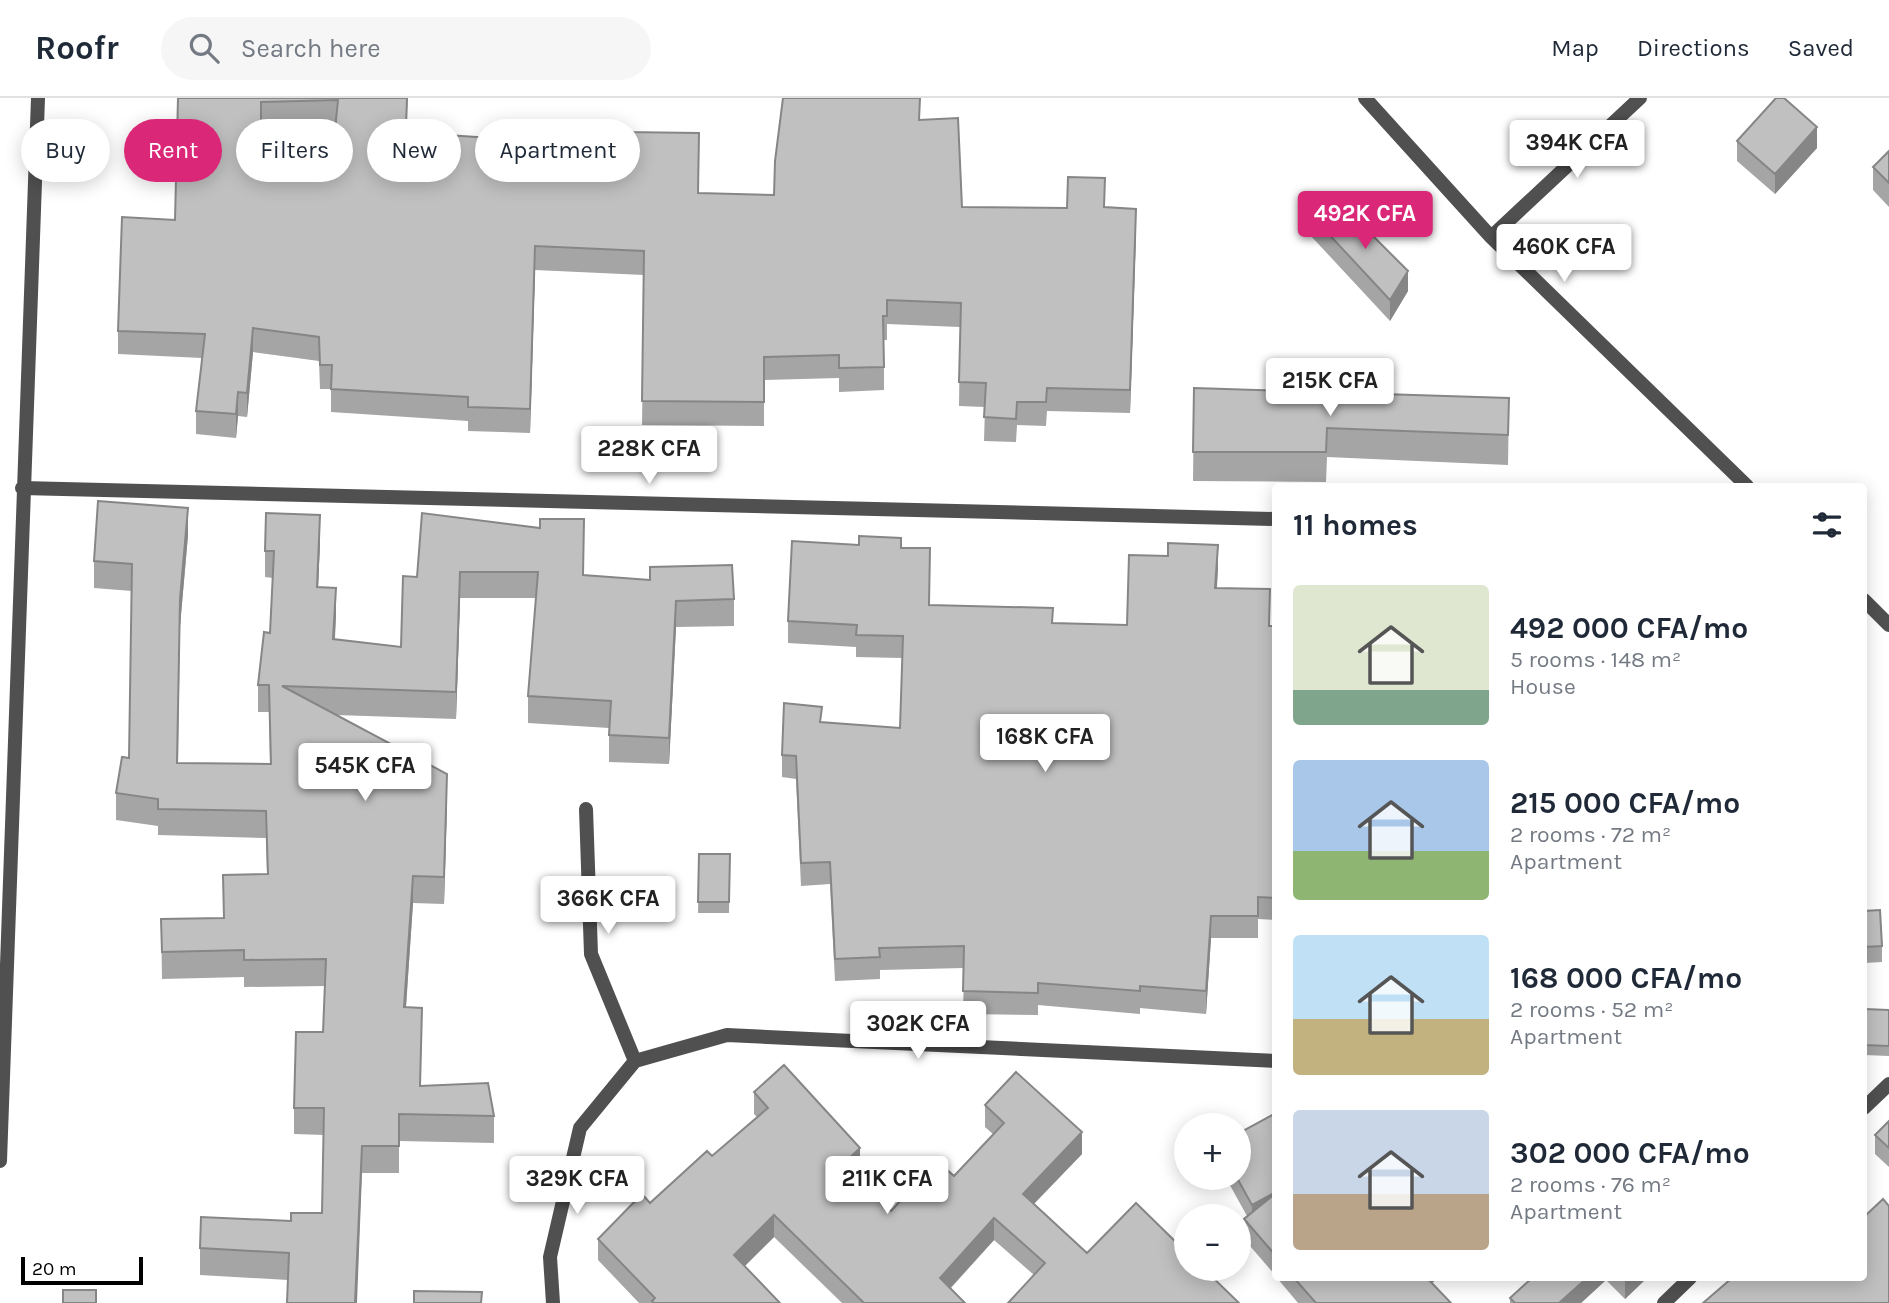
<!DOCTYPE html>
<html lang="en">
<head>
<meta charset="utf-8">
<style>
  :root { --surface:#fff; --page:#f6f6f7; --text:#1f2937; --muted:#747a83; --line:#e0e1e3; --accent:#db2777 }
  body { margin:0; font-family:Karla,sans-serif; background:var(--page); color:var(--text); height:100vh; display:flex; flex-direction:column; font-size:26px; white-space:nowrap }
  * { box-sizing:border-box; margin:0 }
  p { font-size:23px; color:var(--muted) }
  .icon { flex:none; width:38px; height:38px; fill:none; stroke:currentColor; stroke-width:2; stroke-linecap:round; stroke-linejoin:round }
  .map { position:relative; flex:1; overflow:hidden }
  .side { position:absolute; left:1272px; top:385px; width:595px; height:798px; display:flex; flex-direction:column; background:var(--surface); border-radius:7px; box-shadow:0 4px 18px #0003 }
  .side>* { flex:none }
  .hud { position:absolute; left:21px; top:21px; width:665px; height:63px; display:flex; gap:14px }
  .tools { position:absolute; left:1174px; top:1015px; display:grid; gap:14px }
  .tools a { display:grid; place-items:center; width:77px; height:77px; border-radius:50%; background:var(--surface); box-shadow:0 4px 18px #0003; font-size:35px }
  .scale { position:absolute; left:21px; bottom:18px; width:122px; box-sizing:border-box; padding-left:7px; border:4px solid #000; border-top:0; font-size:19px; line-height:24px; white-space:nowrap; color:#000; -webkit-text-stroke:5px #fff; paint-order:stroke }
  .price { position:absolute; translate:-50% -60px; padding:0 16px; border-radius:7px; background:#fff; color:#222; font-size:23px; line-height:46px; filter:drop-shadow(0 2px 4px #0008) }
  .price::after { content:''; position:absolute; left:50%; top:42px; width:21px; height:16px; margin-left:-10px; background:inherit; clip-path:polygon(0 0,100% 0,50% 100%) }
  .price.selected { background:var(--accent); color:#fff }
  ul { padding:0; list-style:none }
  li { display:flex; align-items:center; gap:21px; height:175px; padding:0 21px }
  li span { display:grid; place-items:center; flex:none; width:196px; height:140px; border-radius:7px; color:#555 }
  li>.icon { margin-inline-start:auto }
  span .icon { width:84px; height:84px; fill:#fffc; stroke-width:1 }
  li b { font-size:30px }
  h2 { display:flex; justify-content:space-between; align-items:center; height:84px; padding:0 21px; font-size:30px }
  .chip { padding:0 24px; border-radius:32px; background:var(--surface); box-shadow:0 4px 18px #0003; font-size:24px; line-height:63px }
  .chip.selected { background:var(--accent); color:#fff }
  header { display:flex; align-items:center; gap:42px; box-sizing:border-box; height:98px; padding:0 35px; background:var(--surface); border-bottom:2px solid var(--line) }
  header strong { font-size:33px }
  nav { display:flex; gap:38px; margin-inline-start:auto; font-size:24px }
  .search { width:490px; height:63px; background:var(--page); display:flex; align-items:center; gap:18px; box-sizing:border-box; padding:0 24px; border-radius:38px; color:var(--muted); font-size:26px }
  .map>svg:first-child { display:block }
</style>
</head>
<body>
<header>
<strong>Roofr</strong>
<div class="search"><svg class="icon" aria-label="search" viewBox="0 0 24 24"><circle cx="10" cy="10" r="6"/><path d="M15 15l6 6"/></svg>Search here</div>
<nav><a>Map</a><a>Directions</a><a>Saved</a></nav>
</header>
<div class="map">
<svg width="1889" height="1205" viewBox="0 0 1889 1205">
  <rect width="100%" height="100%" fill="#fff"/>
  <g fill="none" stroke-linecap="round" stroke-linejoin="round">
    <path stroke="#505050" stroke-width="14" d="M1365,0L1491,139L1747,388
      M1491,139L1640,0
      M22,390L1276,421
      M1864,502L1889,527
      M586,711L591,856L635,963
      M1864,1010L1889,986
      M0,1063L38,0
      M553,1205L550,1159L580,1030L635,963L727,937L1276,963
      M1664,1205L1690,1180"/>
  </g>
  <path fill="#a5a5a5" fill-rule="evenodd" d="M178,0H408L406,29L448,37L551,44L623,34L699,59L698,95L774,97L783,0H920V22L962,109L1067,110L1105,109L1136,134L1130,315L1047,313L1046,328L1017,327L1016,344L984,343L985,309L959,308L960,229L887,226V242H884V292L839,294V280L764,282V328L642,327L644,177L535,172L530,335L468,333V323L331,314V291H320L319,263L253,254L247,319L238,318L236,340L196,336V313L202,260L118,256V233L175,122ZM335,26L330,81L261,70V28Z
    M1737,43L1817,50L1775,96L1737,63Z
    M1889,53V109L1873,92V69Z
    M1310,116L1408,193L1390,223L1310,137Z
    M1194,290L1509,300L1508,367L1327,359L1326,384L1193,383Z
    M422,415L583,477L734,501V528L676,529L669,666L609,664V630L528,625V598L536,500H460L456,621L336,617L447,703L444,806L413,805L406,910L422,937L420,988L494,1018V1045L399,1043V1075H362L288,1182L200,1177V1150L291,1123L322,1115L324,1037L294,1036V1010L323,934L325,888L244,889V879L162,881L161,821L223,820L267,776L266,740L158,737V728L116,722V695L129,660L132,493L94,490V463L188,437L180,528L178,665L270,666L269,614H258V587L270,535L273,480L265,479V453L320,444L318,489L336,517L335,541L401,549L417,479Z
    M901,450L930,507L1053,525L1127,527L1218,470L1217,490L1269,528H1276V822L1258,821V840H1211L1206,916L1140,910V916L1038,907V917L963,916L964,870L880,872V881L835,883L830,786L801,788L796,681L782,679V657L900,630L902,560L856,559V549L788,545V523Z
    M699,756H730L729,815H698Z
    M1864,813L1882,848V864L1864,865Z
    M1864,911L1889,912V958L1864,957Z
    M754,994L860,1072L856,1075L891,1113L954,1078L994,1037L985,1029V1007L1082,1056L1034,1106L1087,1155L1186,1154L1034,1177L994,1142L951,1190L965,1205H842L774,1139L744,1168L780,1205H639L598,1162V1141L650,1105L712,1058L757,1019L754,1016Z
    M1276,1015V1178L1244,1141V1121L1247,1118L1226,1080H1239Z
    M1889,1023V1069L1875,1056V1037Z
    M1277,1180H1438L1432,1185L1451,1205H1298Z
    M1532,1180H1647L1625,1201L1606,1182L1581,1205H1510V1200Z"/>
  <path fill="#868686" d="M1817,29V50L1775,96V76Z
    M1136,111V134L1130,315V292Z
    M535,148V172L530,335V311Z
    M1408,173V193L1390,223V202Z
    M253,230V254L247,319V295Z
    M238,294V318L236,340V316Z
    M188,410V437L180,528V501Z
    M320,417V444L317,516V489Z
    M1218,447V470L1215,513V490Z
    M460,474V500L456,621V594Z
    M336,490V517L333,567V541Z
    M676,503V529L669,666V640Z
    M447,676V703L444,806V779Z
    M413,778V805L404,936V909Z
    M1211,818V840L1206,916V893Z
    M1082,1034V1056L1023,1117V1096Z
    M362,1048V1075L357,1205H355Z
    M860,1050V1072L845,1086V1064Z
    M1276,1094V1114L1252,1127V1107Z
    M774,1117V1139L734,1179V1157Z
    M994,1120V1142L940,1201V1180Z
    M1421,1180H1438L1421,1194Z
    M1587,1180H1606V1182L1581,1205H1559Z
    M1626,1180H1647L1625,1201V1181Z"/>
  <path fill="#c0c0c0" stroke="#868686" stroke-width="2" fill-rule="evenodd" d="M178,0H407L406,29H448L447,37L551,44L552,29H623V34L699,35L698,95L774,97L775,63L783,0H920L919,22L958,20L962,109L1067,110L1068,79L1105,80L1104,109L1136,111L1130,292L1047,290L1046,304H1017L1016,321L984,319L986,285L959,284L961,205L887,202V218H883L884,269L839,270V257L764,259V304L642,303L644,153L535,148L530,311L468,309V299L331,291L332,267H320L319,239L253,230L247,295L238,294L236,316L196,313L205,236L118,233L122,119L175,122ZM338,2L330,81L261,70V4Z
    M1776,0H1784L1817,29L1775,76L1737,43Z
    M1889,53V85L1873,69Z
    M1310,116L1352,117L1408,173L1390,202Z
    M1194,290L1509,300L1508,337L1327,330L1326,354H1193Z
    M98,403L188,410L180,501L177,665L271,666L269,587H258L264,534L270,535L274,453H265L266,415L320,417L317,489L336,490L333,541L401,549L403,478L417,479L422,415L540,430V421H584L583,477L650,482V469L732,467L734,501L676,503L669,640L609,637L611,603L528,598L538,474H460L456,594L282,588L447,676L444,779L413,778L404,909L422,910L420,988L488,985L494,1018L399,1016V1048H362L355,1205H287L289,1155L200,1150L201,1119L291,1123V1115H322L324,1010H294L296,934H323L326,861L244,862V852L162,854L161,821L224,820L223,777L268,776L266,713L158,711V701L116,695L122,659L129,660L132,466L94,463Z
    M859,438L901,440V450H930L929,507L1053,510L1052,525L1127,527L1129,457L1168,458V445L1218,447L1215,490L1270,491L1269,528H1276V800L1258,799V818H1211L1206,893L1140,888V893L1038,885V895L963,893L964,848L879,850L880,859L835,861L830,764L801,765L796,658L782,657L784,605L822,609L820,624L900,630L903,538L856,537L857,527L788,523L792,443L859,447Z
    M699,756H730L729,804H698Z
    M1880,812L1882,848L1864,849V813Z
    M1864,911L1889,912V948L1864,947Z
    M784,967L860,1050L845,1064L891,1113L937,1063L954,1078L1004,1025L985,1007L1016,974L1082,1034L1023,1096L1087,1155L1136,1105L1186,1154V1171H1204L1239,1205H1008L1045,1165L994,1120L940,1180L965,1205H864L774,1117L734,1157L780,1205H654L652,1203L655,1200L598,1141L642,1096L650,1105L707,1053L712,1058L768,1010L754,994Z
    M1276,1015V1094L1252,1107L1237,1080H1239V1035Z
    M1889,1023V1050L1875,1037Z
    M1276,1095V1158L1244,1121Z
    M1883,1101L1889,1108V1205H1703L1732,1180H1864V1119Z
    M1294,1180H1427L1451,1205H1316Z
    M1532,1180H1587L1559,1205H1515L1510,1200Z
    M63,1192H96V1205H63Z
    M414,1193L482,1194L481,1205H414Z"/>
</svg>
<div class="tools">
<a>+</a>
<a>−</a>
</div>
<div class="scale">20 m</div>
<b class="price" style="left:1577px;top:82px">394K CFA</b>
<b class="price selected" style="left:1365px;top:153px">492K CFA</b>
<b class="price" style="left:1564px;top:186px">460K CFA</b>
<b class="price" style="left:1330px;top:320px">215K CFA</b>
<b class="price" style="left:649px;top:388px">228K CFA</b>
<b class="price" style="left:1045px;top:676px">168K CFA</b>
<b class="price" style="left:365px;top:705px">545K CFA</b>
<b class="price" style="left:608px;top:838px">366K CFA</b>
<b class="price" style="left:918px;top:963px">302K CFA</b>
<b class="price" style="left:577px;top:1118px">329K CFA</b>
<b class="price" style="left:887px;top:1118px">211K CFA</b>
<div class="hud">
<a class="chip">Buy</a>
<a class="chip selected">Rent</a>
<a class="chip">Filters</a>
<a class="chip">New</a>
<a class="chip">Apartment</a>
</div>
<section class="side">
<h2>11 homes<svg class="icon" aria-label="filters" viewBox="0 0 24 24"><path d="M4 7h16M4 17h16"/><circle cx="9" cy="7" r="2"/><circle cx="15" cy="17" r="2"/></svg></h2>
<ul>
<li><span style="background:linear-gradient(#dfe7d0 75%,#7fa58c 0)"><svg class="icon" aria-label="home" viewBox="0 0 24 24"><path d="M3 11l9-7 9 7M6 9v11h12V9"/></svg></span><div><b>492 000 CFA/mo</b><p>5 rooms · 148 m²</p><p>House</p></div></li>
<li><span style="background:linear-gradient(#a9c7e8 65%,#8fb573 0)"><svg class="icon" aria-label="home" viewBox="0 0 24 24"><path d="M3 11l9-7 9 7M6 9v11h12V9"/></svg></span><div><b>215 000 CFA/mo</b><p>2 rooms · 72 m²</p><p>Apartment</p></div></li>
<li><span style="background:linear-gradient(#bfe0f5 60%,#c2b280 0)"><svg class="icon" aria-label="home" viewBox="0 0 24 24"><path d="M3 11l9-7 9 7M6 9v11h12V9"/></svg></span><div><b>168 000 CFA/mo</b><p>2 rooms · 52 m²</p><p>Apartment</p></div></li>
<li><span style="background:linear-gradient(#c9d6e8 60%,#b9a48a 0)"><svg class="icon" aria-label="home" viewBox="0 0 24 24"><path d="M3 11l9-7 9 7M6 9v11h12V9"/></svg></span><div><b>302 000 CFA/mo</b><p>2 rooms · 76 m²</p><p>Apartment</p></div></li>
</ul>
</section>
</div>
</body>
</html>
